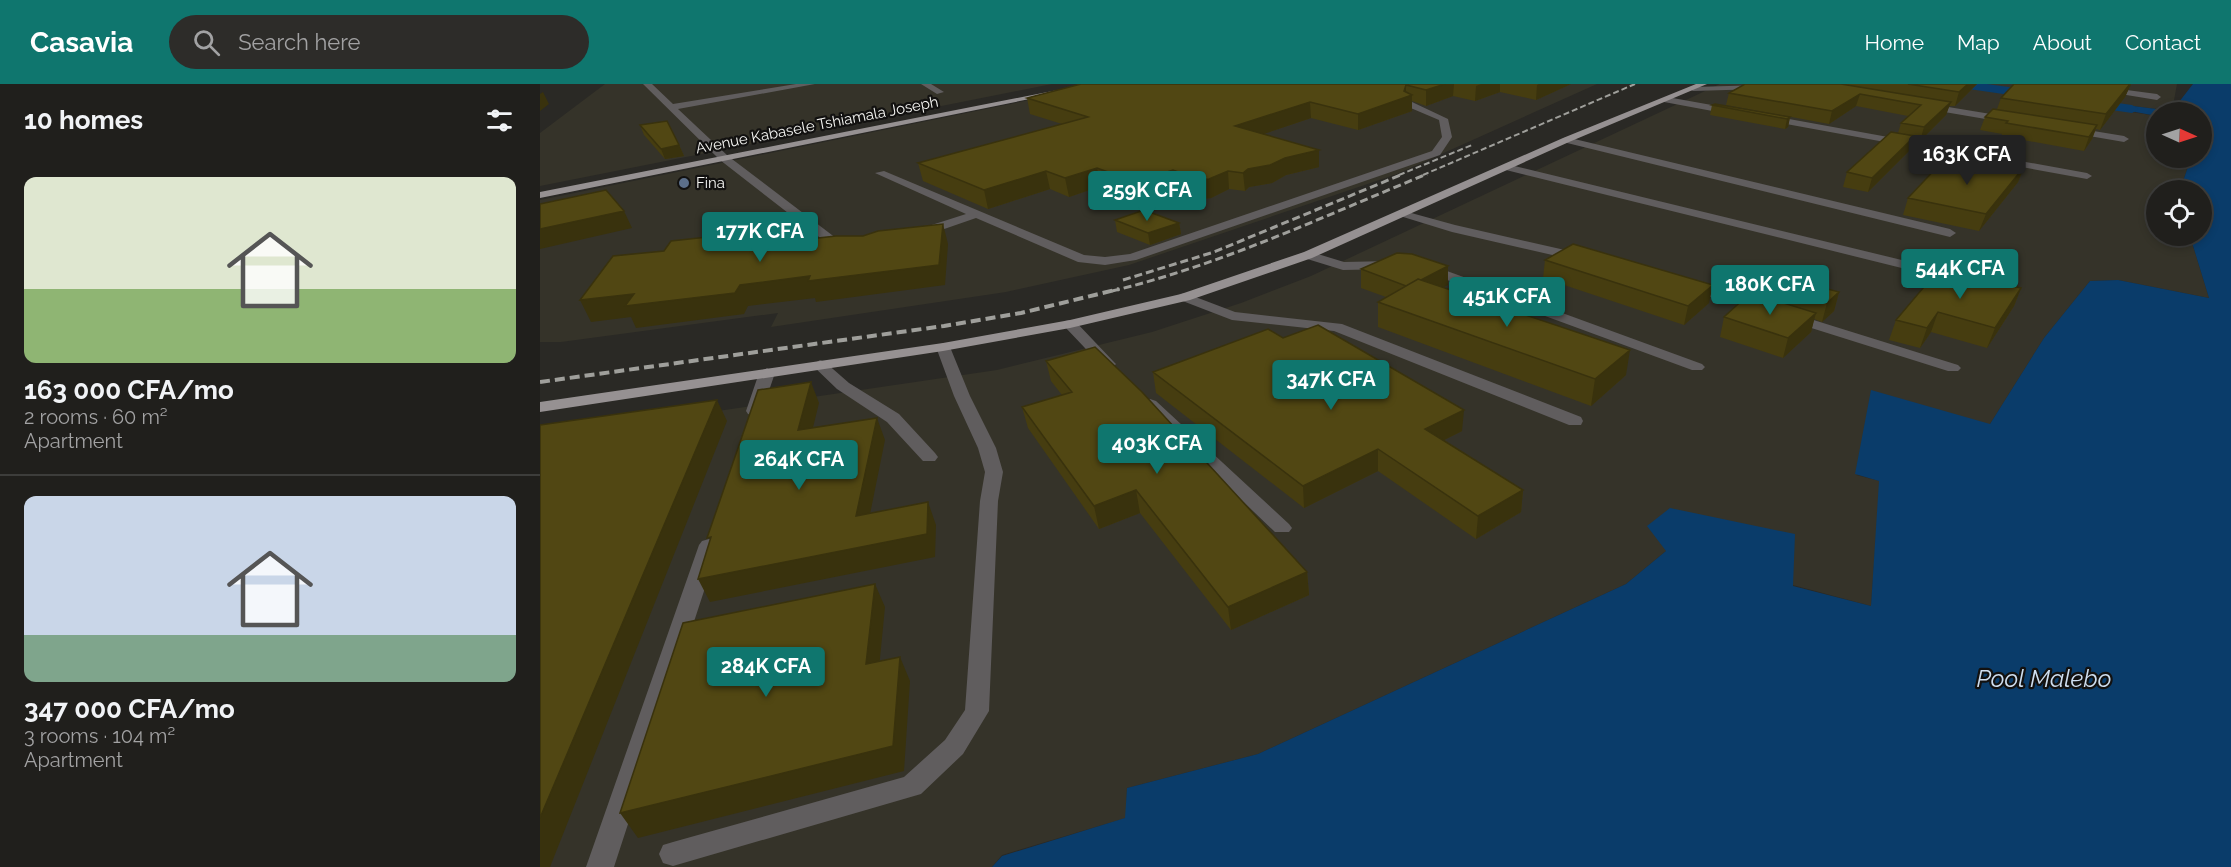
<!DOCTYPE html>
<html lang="en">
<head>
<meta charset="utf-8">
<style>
  :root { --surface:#201f1c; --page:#2d2c29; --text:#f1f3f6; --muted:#a2a2a3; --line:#3d3d3b; --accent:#0f766e }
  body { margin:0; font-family:Raleway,sans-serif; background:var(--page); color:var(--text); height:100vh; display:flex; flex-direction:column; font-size:22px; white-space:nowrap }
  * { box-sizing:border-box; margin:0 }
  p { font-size:20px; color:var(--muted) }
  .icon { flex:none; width:33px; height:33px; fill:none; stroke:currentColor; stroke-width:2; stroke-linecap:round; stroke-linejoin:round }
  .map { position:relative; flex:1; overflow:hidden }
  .drawer { display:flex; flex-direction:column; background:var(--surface); width:540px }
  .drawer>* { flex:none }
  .needle { width:39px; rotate:93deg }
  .tools { position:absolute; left:1606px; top:18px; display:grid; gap:12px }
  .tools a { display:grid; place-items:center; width:66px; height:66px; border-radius:50%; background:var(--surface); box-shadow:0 3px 9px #0003,0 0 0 2px var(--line); font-size:30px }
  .price { position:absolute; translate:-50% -51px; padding:0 14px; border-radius:6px; background:var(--accent); color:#fff; font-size:20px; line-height:39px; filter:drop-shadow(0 2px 3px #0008) }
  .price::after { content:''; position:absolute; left:50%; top:36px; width:18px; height:14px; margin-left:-9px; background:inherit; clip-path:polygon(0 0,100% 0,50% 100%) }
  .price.on { background:#222; color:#fff }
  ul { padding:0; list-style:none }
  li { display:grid; align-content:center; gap:12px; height:318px; padding:0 24px }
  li+li { border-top:2px solid var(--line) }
  li span { display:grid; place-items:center; height:186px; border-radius:12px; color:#555 }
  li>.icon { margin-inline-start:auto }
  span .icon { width:108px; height:108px; fill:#fffc; stroke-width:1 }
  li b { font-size:26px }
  h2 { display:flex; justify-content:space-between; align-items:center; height:72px; padding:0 24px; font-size:26px }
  header { display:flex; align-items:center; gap:36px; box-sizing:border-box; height:84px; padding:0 30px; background:var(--accent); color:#fff }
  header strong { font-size:28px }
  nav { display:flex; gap:33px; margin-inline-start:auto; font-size:21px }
  .search { width:420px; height:54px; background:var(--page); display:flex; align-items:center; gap:15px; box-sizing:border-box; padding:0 21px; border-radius:33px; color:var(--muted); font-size:22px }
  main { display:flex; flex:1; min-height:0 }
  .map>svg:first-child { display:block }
</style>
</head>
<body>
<header>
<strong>Casavia</strong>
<div class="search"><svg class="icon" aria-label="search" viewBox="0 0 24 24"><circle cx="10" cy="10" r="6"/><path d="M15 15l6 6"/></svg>Search here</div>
<nav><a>Home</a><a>Map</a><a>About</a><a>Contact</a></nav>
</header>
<main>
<section class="drawer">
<h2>10 homes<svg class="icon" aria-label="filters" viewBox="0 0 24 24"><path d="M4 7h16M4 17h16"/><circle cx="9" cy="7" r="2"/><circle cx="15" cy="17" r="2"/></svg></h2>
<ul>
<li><span style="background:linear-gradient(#dfe7d0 60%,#8fb573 0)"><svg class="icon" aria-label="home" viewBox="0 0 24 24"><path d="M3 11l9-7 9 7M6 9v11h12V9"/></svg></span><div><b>163 000 CFA/mo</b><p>2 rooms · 60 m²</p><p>Apartment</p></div></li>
<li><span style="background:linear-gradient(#c9d6e8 75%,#7fa58c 0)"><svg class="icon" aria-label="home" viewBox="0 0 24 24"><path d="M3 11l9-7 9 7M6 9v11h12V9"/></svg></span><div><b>347 000 CFA/mo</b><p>3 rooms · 104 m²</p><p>Apartment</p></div></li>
</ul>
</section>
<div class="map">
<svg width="1691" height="783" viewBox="0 0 1691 783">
  <rect width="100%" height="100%" fill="#2a2925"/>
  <path fill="#353329" d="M65,0H512L0,102V49Z
    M568,0H1057L857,90L589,181L466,208L231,243L238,229L21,258H0V116Z
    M1180,0H1637L1632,27L1593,22L1591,28L1617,32V74H1651L1640,106H1617V152H1650L1669,214L1578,196L1550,197L1504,254L1450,340L1316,391L1340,397L1331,522L1126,467L1086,500L718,670L587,704L586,734L462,771L452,783H0V353L457,286L612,248L701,219L771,192Z"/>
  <path fill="#0a3c6a" d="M1653,0H1691V783H452L462,772L585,734L587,704L718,670L1086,500L1126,467L1107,442L1130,424L1255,450L1253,502L1331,522L1339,397L1315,390L1331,306L1450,340L1504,254L1550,197L1578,196L1669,214L1650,152H1662V106H1640L1651,74H1662V28H1617V32L1590,27L1593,22L1632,27Z"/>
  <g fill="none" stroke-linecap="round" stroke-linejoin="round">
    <path fill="#0a3c6a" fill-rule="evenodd" d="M1416,0H1447L1504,8L1510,12L1504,16L1422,4Z
      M1542,14L1592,21L1599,25L1592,29L1537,21L1536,18L1537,15Z"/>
    <path fill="#605d5e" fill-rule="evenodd" d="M103,0H112L133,20L256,0H275L138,25L188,72L309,164L311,167L309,170H301L180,76Z
      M381,0H391L404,8L397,10Z
      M1519,0H1541L1617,10L1621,13L1617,16Z
      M1223,1L1224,3L1220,5L1153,7L1149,5L1153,3Z
      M1127,13L1194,25L1198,28L1194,31L1124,18L1123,16Z
      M866,18H872L908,35L912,53L900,71L596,176L565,181L538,178L436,134L384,152H376V146L426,130L335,89L344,87L544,171L565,173L590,170L892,67L902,53L899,36L866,22Z
      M1384,19L1469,33L1474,36L1469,39L1381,24L1380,22Z
      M1227,31L1547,89L1552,92L1547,95L1224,36L1222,34Z
      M1529,43L1584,52L1589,55L1584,58L1526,48V44Z
      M1026,53L1410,145L1416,149L1410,153L1023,58L1021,56Z
      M966,80L1403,186L1404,189L1398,193L962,85L961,83Z
      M864,127L915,141L1047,171L1049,174L1043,178L912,148L860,132L858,130Z
      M768,167L804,178L851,177L857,181L851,185L803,186L764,174L762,171Z
      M885,179L1162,280L1165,283L1162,286H1152L880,186L879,183Z
      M1147,198L1230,221L1232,224L1225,228L1142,205L1140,202L1142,199Z
      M645,209L695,228L802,240L1041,333L1043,337L1041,341H1029L794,247L692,236L640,216L638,213L640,210Z
      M1251,229L1418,281L1421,284L1418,287H1408L1246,236L1244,233L1246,230Z
      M530,236L535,237L573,277L576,280L573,283H563L525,243L523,240L525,237Z
      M403,259L410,263L430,312L456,364L463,388L458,417L449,627L423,670L381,710L133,782L123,779L119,770L123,761L133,758L364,693L405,656L425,626L440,417L445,388L438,364L414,312L396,263Z
      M280,276L285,278L309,299L359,330L395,369L398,373L395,377H383L347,338L297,305L272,281Z
      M227,284L235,289L222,327L214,332L208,330L206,327L219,289Z
      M610,315L616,317L749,440L752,444L749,448H735L604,323L602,320Z
      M169,455L176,457L179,461L74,783H46L159,461L162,457Z"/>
    <path fill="#969192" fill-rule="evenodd" d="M548,0H564L0,114V108Z
      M1156,0H1167L1029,58L772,174L650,216L530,244L403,267L0,328V318L403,259L530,236L641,210L764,168L1023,54Z"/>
    <path stroke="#9f9f9b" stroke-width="2" stroke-dasharray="6 3" stroke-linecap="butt" d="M859,91L932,61
      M883,91L1095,0"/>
    <path stroke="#9f9f9b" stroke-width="3" stroke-dasharray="8 4" stroke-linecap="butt" d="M583,196L674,168L863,90
      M572,207C681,181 784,132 887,90"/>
    <path stroke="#9f9f9b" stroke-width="4" stroke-dasharray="10 5" stroke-linecap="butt" d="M0,298L404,242L481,229L579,205"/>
  </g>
  <path fill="#463d10" d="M541,0H1031L996,16L960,8L935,17L913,12L886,22L872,17V27L818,46L771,34L723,50L779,66V83L746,91L732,99L709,103L705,107L689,105L671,114L661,115L636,104L599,117L561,102L529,113L510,105L448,125L383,97L378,79L522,40L490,30L487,14Z
    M1205,0H1437L1415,22H1409L1406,31L1380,57L1374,55L1371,65L1328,108L1303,103L1307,88L1358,49L1361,39L1368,32L1316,22L1289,40L1186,21L1189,9Z
    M1591,0L1585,13L1560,46L1556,45L1552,55L1544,67L1461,52L1462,50L1440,46L1445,33L1457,25L1461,14Z
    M1172,21L1250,33L1248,43L1245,45L1170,31Z
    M100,41L139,61L144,72L125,75L104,51Z
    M1484,83L1478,98L1439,147L1363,131L1368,114Z
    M575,136L639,139L641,150L610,161L577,148Z
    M1005,176L1169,219L1144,241L1003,194Z
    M821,185L908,201L902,203L1086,291L1051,322L838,243V218L846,213L821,204Z
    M1481,204L1474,222L1447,264L1391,248L1380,264L1349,256L1356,236Z
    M1241,205L1299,208L1294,227L1282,238L1274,235L1271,248L1243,274L1180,253L1184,233L1229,218L1238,217Z
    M743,254L922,347L904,356L983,406L981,428L936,455L838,387L764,424L616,309L613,288Z
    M506,277L767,488L769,511L691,546L600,429L559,445L488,344L482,323L522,311L511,297Z"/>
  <path fill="#39320d" d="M905,0H914L913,12L886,22V6Z
    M941,0H960V8L935,17L936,2Z
    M999,0H1031L996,16L997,1Z
    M1428,0H1437L1415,22L1419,8Z
    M1591,0L1585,13L1560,46L1566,30Z
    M866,1V13L872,11V27L818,46V30L864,7Z
    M3,8L9,20L0,27V10Z
    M1320,10L1316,22L1289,40L1292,27Z
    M770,18L771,34L697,59L695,42Z
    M1411,18L1406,31L1380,57L1384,43Z
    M1250,33L1248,43L1245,45L1247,35Z
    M1557,41L1552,55L1544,67L1549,53Z
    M1375,52L1371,65L1328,108L1332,94Z
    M139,61L144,72L125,75L121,65Z
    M779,66V83L746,91L732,99L709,103L705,107L703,89L708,85L745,74Z
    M1484,83L1478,98L1439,147L1446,130Z
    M557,84L561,102L529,113L525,94Z
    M633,86L636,104L599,117L596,98Z
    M506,87L510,105L448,125L444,106Z
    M688,87L689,105L671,114L661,115L659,96Z
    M84,127L92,144L0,165V145Z
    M639,139L641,150L610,161L608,149Z
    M403,140L408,160L405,201L276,218L275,214L208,222L204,230L96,244L91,233L51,238L40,216L94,210L200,201Z
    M223,147L231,167L219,156Z
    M908,182V201L867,222V203Z
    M1173,201L1169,219L1144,241L1148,222Z
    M1481,204L1474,222L1447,264L1455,244Z
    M1299,208L1294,227L1282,238L1287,219Z
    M1398,228L1391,248L1380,264L1387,244Z
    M1276,229L1271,248L1243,274L1248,254Z
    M1090,266L1086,291L1051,322L1055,295Z
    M271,298L279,319L267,368L258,346Z
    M177,316L187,337L10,783H0V734Z
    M924,326L922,347L884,366L885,345Z
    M337,334L345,356L325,455L316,432Z
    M838,365V387L764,424L763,402Z
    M596,406L600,429L559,445L554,422Z
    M983,406L981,428L936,455L938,432Z
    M388,418L396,441L395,473L170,518L158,495Z
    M767,488L769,511L691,546L688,523Z
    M335,500L345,523L337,605L326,580Z
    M360,573L370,597L364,687L98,754L80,729Z"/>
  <path fill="#514713" stroke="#39320d" stroke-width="1.5" d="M541,0H905L886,6L866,1L864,7L872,11L818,30L770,18L695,42L779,66L745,74L730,81L708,85L703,89L688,87L669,95L659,96L633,86L596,98L557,84L525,94L506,87L444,106L378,79L548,33L487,14Z
    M1205,0H1301L1411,18L1384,43L1361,39L1381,21L1320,10L1292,27L1189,9Z
    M1368,0H1428L1419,8Z
    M1474,0H1590L1566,30L1461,14Z
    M1175,20L1250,33L1247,35L1172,21Z
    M1453,25L1557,41L1549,53L1466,39L1468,37L1445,33Z
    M127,37L139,61L121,65L100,41Z
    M1351,48L1375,52L1332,94L1307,88Z
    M1448,76L1484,83L1446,130L1368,114L1401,79L1439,87Z
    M66,106L84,127L0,145V120Z
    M604,126L639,139L608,149L575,136Z
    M403,140L399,181L268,197L270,192L200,201L195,209L85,222L94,210L40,216L73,172L124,167L131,157L223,147L219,156L253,152L251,157L296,152H323L338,147Z
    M1033,160L1173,201L1148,222L1005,176Z
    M857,169L872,170L908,182L881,196L878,195L866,202L821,185Z
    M1400,184L1481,204L1455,244L1398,228L1387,244L1356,236Z
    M878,195L1090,266L1055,295L838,218Z
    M1251,195L1299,208L1287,219L1241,205Z
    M1208,211L1229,218L1231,215L1276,229L1248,254L1184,233Z
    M778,241L924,326L885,345L983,406L938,432L838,365L763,402L613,288L728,245L743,254Z
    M555,263L602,308L767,488L688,523L596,406L554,422L482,323L532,308L506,277Z
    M271,298L258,346L337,334L316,432L388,418L387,450L158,495L171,453L167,454L218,306Z
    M177,316L0,734V341Z
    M335,500L326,580L360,573L353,662L80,729L143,539Z"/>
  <circle fill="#5c6f8a" stroke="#121110" stroke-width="2" cx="144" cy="99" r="6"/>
  <g text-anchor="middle" stroke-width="4.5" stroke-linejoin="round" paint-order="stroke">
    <g font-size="15" fill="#f5f5f2" stroke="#121110">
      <text transform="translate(277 41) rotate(-11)" y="5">Avenue Kabasele Tshiamala Joseph</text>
    </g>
    <g font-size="15" fill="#f5f5f2" stroke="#121110" text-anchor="start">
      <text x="156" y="104">Fina</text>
    </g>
    <g font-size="24" font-style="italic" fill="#cedef0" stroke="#121110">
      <text x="1504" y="603">Pool Malebo</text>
    </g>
  </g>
</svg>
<div class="tools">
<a><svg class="needle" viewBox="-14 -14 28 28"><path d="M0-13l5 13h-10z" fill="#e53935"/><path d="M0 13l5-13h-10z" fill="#a2a2a3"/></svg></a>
<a><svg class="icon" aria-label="locate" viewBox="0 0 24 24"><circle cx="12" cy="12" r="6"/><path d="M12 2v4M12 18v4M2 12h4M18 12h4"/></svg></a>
</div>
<b class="price on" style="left:1427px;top:102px">163K CFA</b>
<b class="price" style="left:607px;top:138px">259K CFA</b>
<b class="price" style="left:220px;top:179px">177K CFA</b>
<b class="price" style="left:1420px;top:216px">544K CFA</b>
<b class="price" style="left:1230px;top:232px">180K CFA</b>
<b class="price" style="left:967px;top:244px">451K CFA</b>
<b class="price" style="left:791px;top:327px">347K CFA</b>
<b class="price" style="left:617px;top:391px">403K CFA</b>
<b class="price" style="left:259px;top:407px">264K CFA</b>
<b class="price" style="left:226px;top:614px">284K CFA</b>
</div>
</main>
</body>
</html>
